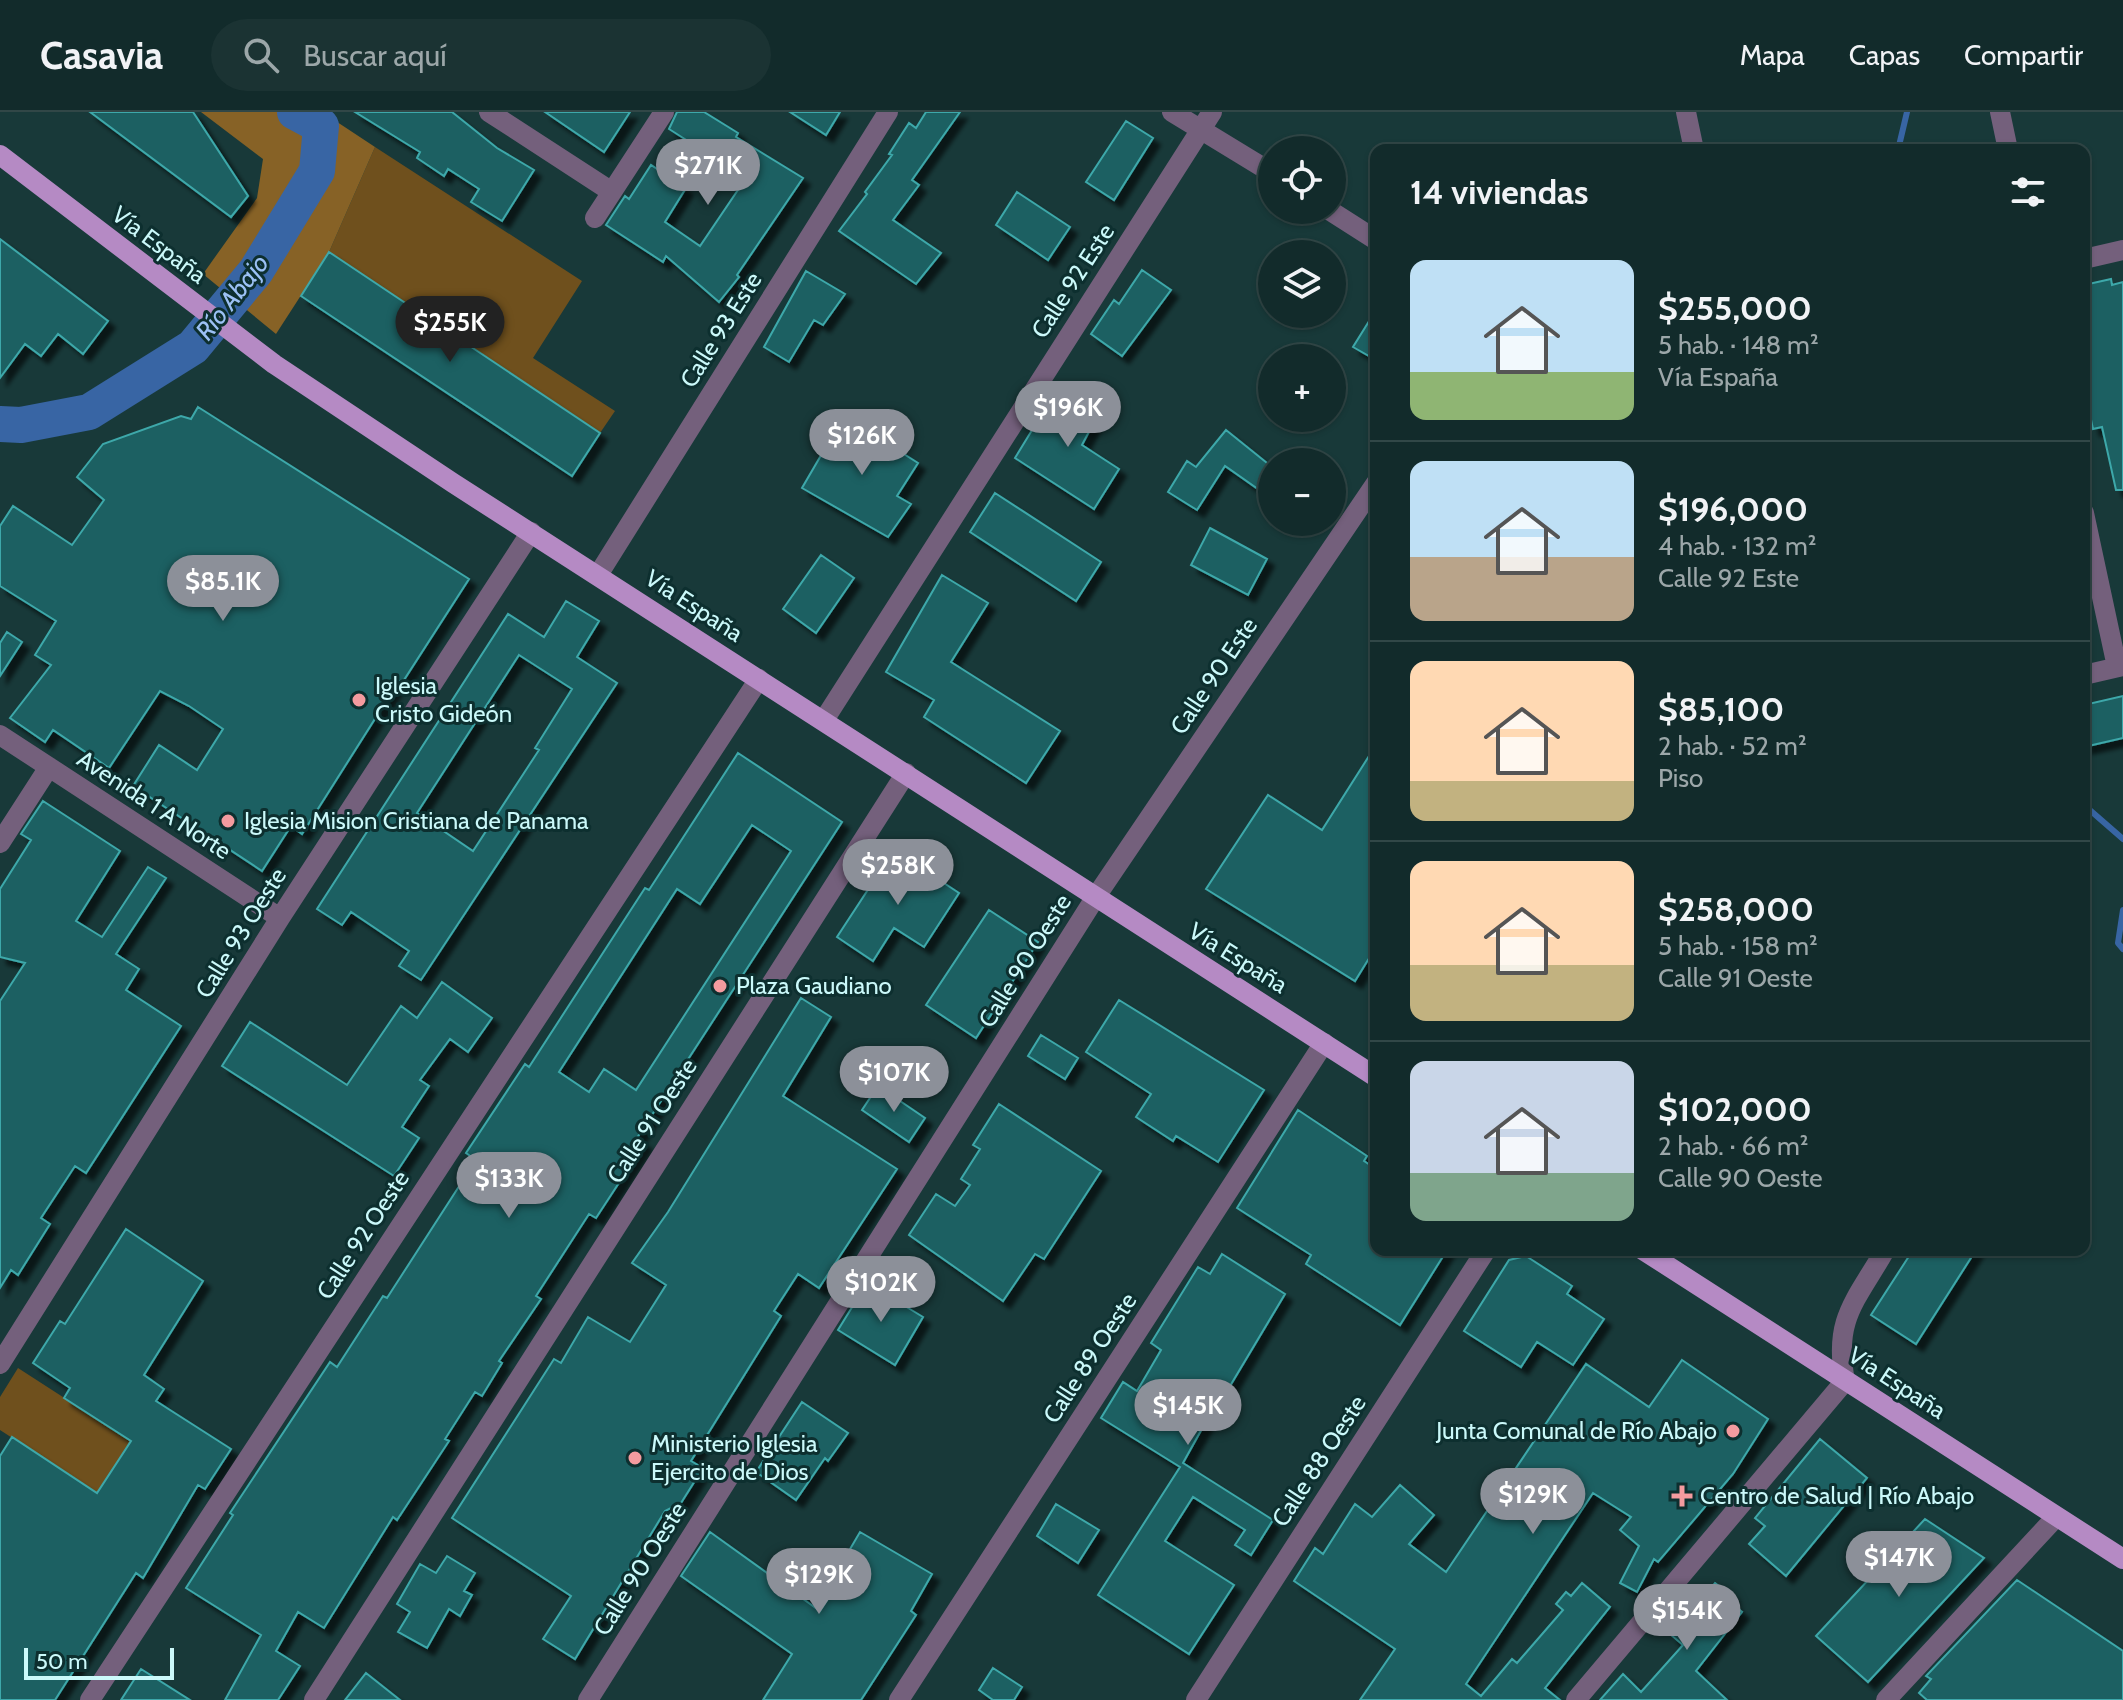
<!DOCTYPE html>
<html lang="es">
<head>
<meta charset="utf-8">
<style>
  :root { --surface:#122b2b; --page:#1b3333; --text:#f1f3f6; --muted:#9ca7a9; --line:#314747; --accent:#8c9099 }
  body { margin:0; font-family:Cabin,sans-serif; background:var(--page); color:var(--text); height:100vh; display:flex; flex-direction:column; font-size:30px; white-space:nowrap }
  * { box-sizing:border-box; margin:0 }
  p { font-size:26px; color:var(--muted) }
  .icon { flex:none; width:44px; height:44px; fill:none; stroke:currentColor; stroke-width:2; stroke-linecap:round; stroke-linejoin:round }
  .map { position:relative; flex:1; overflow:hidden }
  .side { position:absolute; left:1370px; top:32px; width:720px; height:1112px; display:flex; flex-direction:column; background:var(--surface); border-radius:16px; box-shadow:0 2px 6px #0004,0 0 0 2px var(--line) }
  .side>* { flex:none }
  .buttons { position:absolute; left:1258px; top:24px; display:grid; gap:16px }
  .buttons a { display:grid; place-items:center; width:88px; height:88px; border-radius:50%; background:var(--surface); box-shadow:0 2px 6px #0004,0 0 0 2px var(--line); font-size:40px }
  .scale { position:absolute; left:24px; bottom:20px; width:150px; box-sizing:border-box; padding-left:8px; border:4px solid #cbf9fa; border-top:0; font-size:22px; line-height:28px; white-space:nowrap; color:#cbf9fa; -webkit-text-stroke:6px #0d2f2f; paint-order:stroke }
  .price { position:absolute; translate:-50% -68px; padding:0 18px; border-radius:28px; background:var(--accent); color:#fff; font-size:26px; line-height:52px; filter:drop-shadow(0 2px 4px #0008) }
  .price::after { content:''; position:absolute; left:50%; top:48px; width:24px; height:18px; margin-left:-12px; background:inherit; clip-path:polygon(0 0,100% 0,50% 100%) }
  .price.on { background:#222; color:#fff }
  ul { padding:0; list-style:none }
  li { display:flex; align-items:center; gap:24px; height:200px; padding:0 40px }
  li+li { border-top:2px solid var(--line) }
  li span { display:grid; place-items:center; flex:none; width:224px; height:160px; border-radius:16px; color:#555 }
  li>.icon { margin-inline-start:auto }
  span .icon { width:96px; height:96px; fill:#fffc; stroke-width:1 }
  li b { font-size:34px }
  h2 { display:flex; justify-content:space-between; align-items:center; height:96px; padding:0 40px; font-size:34px }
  header { display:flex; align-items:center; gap:48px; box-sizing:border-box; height:112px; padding:0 40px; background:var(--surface); border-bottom:2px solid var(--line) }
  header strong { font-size:38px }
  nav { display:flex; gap:44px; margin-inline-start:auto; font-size:28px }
  .search { width:560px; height:72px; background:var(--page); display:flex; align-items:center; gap:20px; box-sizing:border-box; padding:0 28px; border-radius:44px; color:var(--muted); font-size:30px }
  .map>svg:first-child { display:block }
</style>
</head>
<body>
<header>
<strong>Casavia</strong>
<div class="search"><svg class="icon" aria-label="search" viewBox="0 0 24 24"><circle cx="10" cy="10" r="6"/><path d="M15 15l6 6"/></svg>Buscar aquí</div>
<nav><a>Mapa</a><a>Capas</a><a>Compartir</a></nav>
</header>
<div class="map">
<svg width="2123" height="1588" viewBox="0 0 2123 1588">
  <defs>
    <filter id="shadow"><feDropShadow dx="7" dy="7" stdDeviation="2" flood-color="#0009"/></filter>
  </defs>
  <rect width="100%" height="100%" fill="#183939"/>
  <path fill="#6f501d" d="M375,35L582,169L533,246L615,299L600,321L329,140Z
    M18,1256L131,1329L97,1381L0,1318V1285Z"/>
  <path fill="#876226" d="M201,0H322L375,35L329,140L276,222L203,162L257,86L263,47Z"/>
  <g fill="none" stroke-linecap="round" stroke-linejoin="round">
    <path stroke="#3865a4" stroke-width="6" d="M1898,38L1907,0
      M2084,693L2123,727
      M2123,798L2118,831L2123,837"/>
    <path stroke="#3865a4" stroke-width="36" d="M0,312L21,313L89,300L193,235L256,159L317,59L321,14L295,0"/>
  </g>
  <path fill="#1c6162" stroke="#3ea8aa" stroke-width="2" fill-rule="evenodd" filter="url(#shadow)" d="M90,0H193L248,84L231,105Z
    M355,0H452L497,36L534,58L502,109L471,90L479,77L448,57L444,64L417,46L420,40Z
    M545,0H630L604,40Z
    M677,0H704L738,21L736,25L803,66L737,163L739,165L719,190L666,144L663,150L606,113L625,84L629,87L651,53L686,76L665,110L700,134L746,66L669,17Z
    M790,0H840L826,23Z
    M926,0H960L912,68L919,73L893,108L941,141L916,172L839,119L867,82L865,80L892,43L889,42L909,11L916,16Z
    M1126,9L1153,26L1114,88L1086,70Z
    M1017,80L1070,115L1048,148L996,113Z
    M0,127L108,209L83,242L58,222L41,244L25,232L0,266Z
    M329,140L600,321L572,364L301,184Z
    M1142,158L1171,178L1122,244L1091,222L1114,188L1119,192Z
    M806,159L845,182L823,213L814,208L789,250L764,235Z
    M2111,167L2112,173L2123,170V378H2116L2102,315L2093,317L2084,275V173Z
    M1376,198V248L1353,235Z
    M1059,274L1101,297L1082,333L1119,357L1094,397L1015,346Z
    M198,295L469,467L402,571L399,569L302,722L291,714L262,759L133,674L159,633L197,658L223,617L189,594L160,579L109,656L53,618L45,630L10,606L51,553L35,543L56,509L0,474V414L13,394L72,433L104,388L77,365L103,332L181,304L191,307Z
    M844,304L918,351L897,384L911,392L888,425L802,376Z
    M1226,318L1272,355V387L1225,354L1197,398L1168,380L1187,349L1196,355Z
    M995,381L1101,450L1076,489L970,420Z
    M1210,416L1267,447L1248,483L1191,453Z
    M821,443L854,466L816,521L783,497Z
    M942,463L988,491L951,550L1060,619L1026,671L924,605L934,588L886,560Z
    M566,489L599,509L577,545L617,571L421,868L399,854L409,839L351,800L342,813L317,797L508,502L544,525ZM519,543L572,577L535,636L539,638L473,739L417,701Z
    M7,520L22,530L0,564V531Z
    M2123,584V626L2084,635V593Z
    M1376,633V835L1355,869L1206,777L1268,683L1322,718Z
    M738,641L842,710L637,1026L645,1031L596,1106L589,1102L536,1184L541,1187L499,1249L502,1251L482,1284L475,1280L445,1327L449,1329L397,1408L393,1405L324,1516L298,1500L276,1539L300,1554L278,1588H225L261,1523L186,1476L233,1403L230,1401L330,1250L337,1255L383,1184L387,1186L476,1048L466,1041L525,952L529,955L645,776L649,778ZM752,713L791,739L636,978L604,957L589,980L559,960L677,777L700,792Z
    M43,689L120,739L76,809L102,825L148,755L166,766L116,842L139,857L126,878L181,914L86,1061L75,1054L41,1106L50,1112L18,1163L11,1158L0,1176V889L25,851L0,845V777L31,728L21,722Z
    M894,738L959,781L924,835L894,816L873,849L837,825Z
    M989,798L1038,830L976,926L926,893Z
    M442,870L492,906L468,940L450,927L420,968L429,974L402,1015L419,1026L394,1064L222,954L250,910L347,973L401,894L417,906Z
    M801,886L831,905L783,984L897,1057L819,1176L798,1162L774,1199L781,1204L691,1349L703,1356L681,1391L665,1399L575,1547L543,1527L571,1484L452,1406L554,1247L561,1251L588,1205L630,1230L666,1173L632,1151L668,1100Z
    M1119,888L1264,978L1218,1050L1176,1024L1173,1029L1136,1005L1151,982L1086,940Z
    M1041,923L1078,946L1065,967L1028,944Z
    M878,974L925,1006L909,1030L862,998Z
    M999,992L1101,1059L1044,1147L1035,1142L1003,1189L909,1123L936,1082L955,1094L970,1073L961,1067L980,1037L973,1033Z
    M1298,998L1367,1044L1364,1049L1376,1057V1138H1447L1400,1213L1306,1152L1311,1143L1237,1096Z
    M126,1117L203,1169L144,1263L164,1277L156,1289L231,1337L205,1377L198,1373L143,1466L136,1461L55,1588H0V1344L12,1325L97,1381L131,1329L64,1286L70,1276L33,1251L60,1209L65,1212Z
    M1913,1138H1976L1916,1232L1871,1203Z
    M1222,1142L1285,1182L1227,1279L1224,1277L1183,1351L1273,1408L1251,1443L1235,1433L1245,1418L1193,1385L1165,1429L1234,1473L1189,1542L1098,1483L1180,1355L1101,1306L1123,1270L1137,1279L1161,1238L1151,1231L1198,1155L1210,1162Z
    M1526,1144L1572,1174L1567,1182L1604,1207L1573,1253L1537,1230L1521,1255L1464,1219L1509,1148Z
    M867,1171L923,1205L895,1253L838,1218Z
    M1682,1248L1768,1307L1733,1362L1658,1450L1654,1447L1637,1480L1620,1471L1639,1434L1620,1418L1631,1405L1593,1381L1466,1572L1481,1584L1512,1547L1517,1551L1563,1498L1556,1492L1566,1480L1571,1484L1582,1471L1610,1495L1545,1576L1560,1588H1360L1395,1537L1294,1469L1315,1436L1323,1442L1355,1392L1372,1405L1400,1373L1434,1403L1409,1432L1446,1460L1586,1252L1649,1295Z
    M802,1290L848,1321L828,1349L825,1346L796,1388L756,1360Z
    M1820,1327L1867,1366L1786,1464L1749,1432L1765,1414L1755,1406Z
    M1056,1392L1099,1418L1078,1451L1037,1424Z
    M1925,1407L1984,1446L1868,1570L1816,1524Z
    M710,1420L820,1499L853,1449L846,1444L860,1420L932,1462L911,1499L916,1503L861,1588H763L792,1542L681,1464Z
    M447,1444L475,1461L464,1479L472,1483L460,1504L449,1497L427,1536L398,1520L410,1500L397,1492L420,1452L436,1461Z
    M2017,1468L2123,1539V1588H1927L1919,1581L1931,1567L1926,1564Z
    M1715,1471L1732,1484L1728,1488L1742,1500L1696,1559L1727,1588H1600L1623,1562L1641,1580L1683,1533L1671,1523L1682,1510L1675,1505L1697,1478L1704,1484Z
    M993,1556L1022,1575L1014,1588H993L979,1578Z
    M141,1557L190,1588H121Z
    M366,1561L400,1588H345Z"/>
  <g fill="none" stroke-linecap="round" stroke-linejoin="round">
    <path stroke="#74607c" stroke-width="20" d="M489,0L612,80
      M1172,0L1272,61
      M1686,0L1694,38
      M2000,0L2008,38
      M1329,98L1376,128
      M595,106L664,0
      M2084,147L2123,138
      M2084,401L2117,555
      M598,463L888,0
      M2084,563L2123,554
      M824,608L1212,0
      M0,623L280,806
      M0,731L49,655
      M0,1252L280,806L531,420
      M90,1588L759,567
      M314,1588L906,661
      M588,1588L1095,786L1376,371
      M899,1588L1324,931
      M1196,1588L1486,1138
      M1576,1588L1845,1269C1833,1207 1856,1189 1885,1138
      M1886,1588L2056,1405"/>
    <path stroke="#b58ac4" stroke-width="20" d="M0,43L274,252L453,371L1376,965
      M1643,1138L2123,1447"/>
  </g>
  <g fill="#f49b9f" stroke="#0d2f2f" stroke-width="3">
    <circle cx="359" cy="588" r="8"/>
    <circle cx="228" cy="709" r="8"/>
    <circle cx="720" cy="874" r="8"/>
    <circle cx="1733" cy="1319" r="8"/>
    <circle cx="635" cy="1346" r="8"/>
    <path d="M1678 1372h8v8h8v8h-8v8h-8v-8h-8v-8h8z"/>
  </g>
  <g text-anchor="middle" stroke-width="6" stroke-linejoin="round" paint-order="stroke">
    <g font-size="24" fill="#cbf9fa" stroke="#0d2f2f">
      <text transform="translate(159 133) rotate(37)" y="8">Vía España</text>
      <text transform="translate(1073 169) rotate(-57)" y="8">Calle 92 Este</text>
      <text transform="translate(721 218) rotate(-58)" y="8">Calle 93 Este</text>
      <text transform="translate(694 494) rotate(33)" y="8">Vía España</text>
      <text transform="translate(1214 564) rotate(-56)" y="8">Calle 90 Este</text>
      <text transform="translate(154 693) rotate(33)" y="8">Avenida 1 A Norte</text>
      <text transform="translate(241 821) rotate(-58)" y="8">Calle 93 Oeste</text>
      <text transform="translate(1238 846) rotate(32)" y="8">Vía España</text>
      <text transform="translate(1025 849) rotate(-58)" y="8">Calle 90 Oeste</text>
      <text transform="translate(652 1009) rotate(-57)" y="8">Calle 91 Oeste</text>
      <text transform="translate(363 1123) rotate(-57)" y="8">Calle 92 Oeste</text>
      <text transform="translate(1090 1246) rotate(-57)" y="8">Calle 89 Oeste</text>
      <text transform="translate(1897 1271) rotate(33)" y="8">Vía España</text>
      <text transform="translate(1319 1349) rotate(-57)" y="8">Calle 88 Oeste</text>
      <text transform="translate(640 1457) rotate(-58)" y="8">Calle 90 Oeste</text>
    </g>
    <g font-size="24" fill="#cbf9fa" stroke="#0d2f2f" text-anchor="start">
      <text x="375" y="582">Iglesia<tspan x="375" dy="28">Cristo Gideón</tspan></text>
      <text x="244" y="717">Iglesia Mision Cristiana de Panama</text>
      <text x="736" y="882">Plaza Gaudiano</text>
      <text x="1717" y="1327" text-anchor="end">Junta Comunal de Río Abajo</text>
      <text x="651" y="1340">Ministerio Iglesia<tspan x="651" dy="28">Ejercito de Dios</tspan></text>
      <text x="1700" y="1392">Centro de Salud | Río Abajo</text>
    </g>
    <g font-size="26" font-style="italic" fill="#9cc1f5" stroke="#0d2f2f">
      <text transform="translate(232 185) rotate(-52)" y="9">Río Abajo</text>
    </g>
  </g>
</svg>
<div class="buttons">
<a><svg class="icon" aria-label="locate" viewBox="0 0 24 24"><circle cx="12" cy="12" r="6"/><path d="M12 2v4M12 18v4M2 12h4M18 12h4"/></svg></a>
<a><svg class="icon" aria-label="layers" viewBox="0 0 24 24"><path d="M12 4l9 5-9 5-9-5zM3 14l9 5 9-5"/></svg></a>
<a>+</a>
<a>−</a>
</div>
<div class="scale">50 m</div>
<b class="price" style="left:708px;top:95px">$271K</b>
<b class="price on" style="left:450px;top:252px">$255K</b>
<b class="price" style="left:1068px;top:337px">$196K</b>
<b class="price" style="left:862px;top:365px">$126K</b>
<b class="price" style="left:223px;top:511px">$85.1K</b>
<b class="price" style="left:898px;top:795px">$258K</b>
<b class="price" style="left:894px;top:1002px">$107K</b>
<b class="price" style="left:509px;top:1108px">$133K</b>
<b class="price" style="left:881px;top:1212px">$102K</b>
<b class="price" style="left:1188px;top:1335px">$145K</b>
<b class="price" style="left:1533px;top:1424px">$129K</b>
<b class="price" style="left:1899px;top:1487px">$147K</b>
<b class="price" style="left:819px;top:1504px">$129K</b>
<b class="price" style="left:1687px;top:1540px">$154K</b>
<section class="side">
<h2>14 viviendas<svg class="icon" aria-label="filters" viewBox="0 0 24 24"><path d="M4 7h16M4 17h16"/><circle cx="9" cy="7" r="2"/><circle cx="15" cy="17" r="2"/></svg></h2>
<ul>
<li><span style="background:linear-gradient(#bfe0f5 70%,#8fb573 0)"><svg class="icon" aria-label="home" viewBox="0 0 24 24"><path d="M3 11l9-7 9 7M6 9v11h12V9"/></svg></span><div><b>$255,000</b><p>5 hab. · 148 m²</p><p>Vía España</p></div></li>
<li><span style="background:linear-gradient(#bfe0f5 60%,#b9a48a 0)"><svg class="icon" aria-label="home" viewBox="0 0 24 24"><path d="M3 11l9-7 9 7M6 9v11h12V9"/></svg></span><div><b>$196,000</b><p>4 hab. · 132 m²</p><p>Calle 92 Este</p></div></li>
<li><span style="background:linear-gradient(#ffd9b3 75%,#c2b280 0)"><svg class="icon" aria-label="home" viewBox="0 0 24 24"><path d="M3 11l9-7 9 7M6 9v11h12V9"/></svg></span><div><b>$85,100</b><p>2 hab. · 52 m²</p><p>Piso</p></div></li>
<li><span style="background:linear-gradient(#ffd9b3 65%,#c2b280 0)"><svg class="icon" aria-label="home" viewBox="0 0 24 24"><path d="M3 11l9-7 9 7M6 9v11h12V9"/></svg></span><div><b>$258,000</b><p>5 hab. · 158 m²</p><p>Calle 91 Oeste</p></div></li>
<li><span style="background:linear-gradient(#c9d6e8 70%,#7fa58c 0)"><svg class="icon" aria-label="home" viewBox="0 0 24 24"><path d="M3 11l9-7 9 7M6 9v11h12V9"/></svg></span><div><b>$102,000</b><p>2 hab. · 66 m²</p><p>Calle 90 Oeste</p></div></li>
</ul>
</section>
</div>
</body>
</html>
